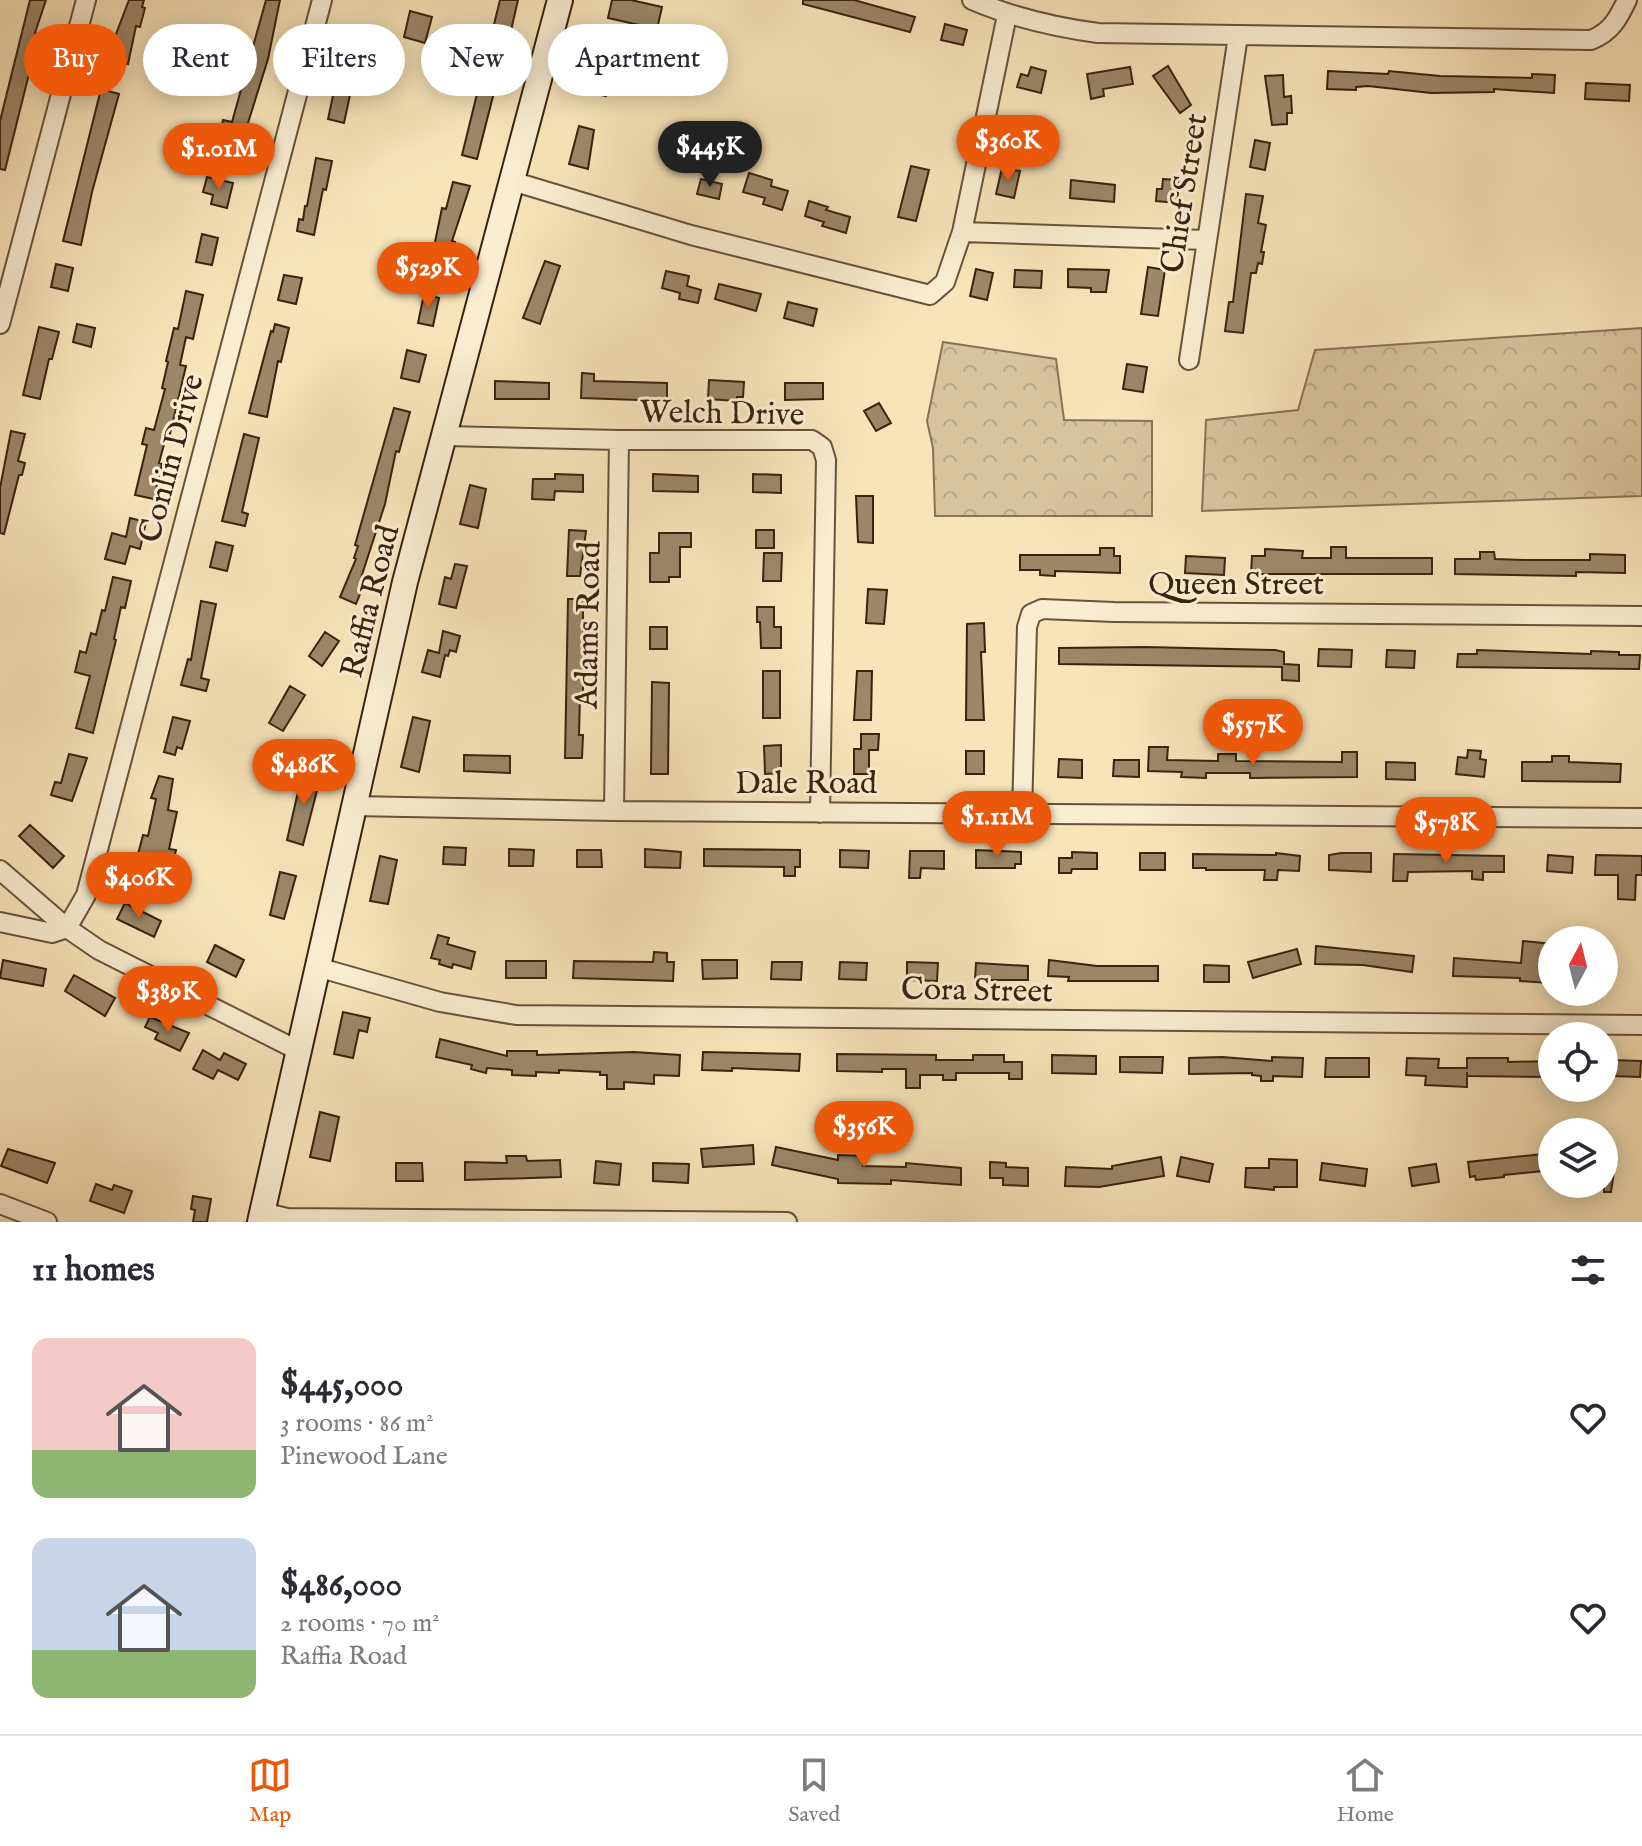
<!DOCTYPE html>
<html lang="en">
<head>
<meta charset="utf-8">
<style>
  :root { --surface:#fff; --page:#f7f7f7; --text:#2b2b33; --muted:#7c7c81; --line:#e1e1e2; --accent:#ea580c }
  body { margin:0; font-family:"IM FELL English",serif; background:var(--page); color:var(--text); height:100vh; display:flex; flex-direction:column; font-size:30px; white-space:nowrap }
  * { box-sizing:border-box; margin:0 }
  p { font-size:26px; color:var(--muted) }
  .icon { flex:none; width:44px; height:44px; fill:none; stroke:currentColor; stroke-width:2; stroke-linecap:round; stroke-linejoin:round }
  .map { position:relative; height:1222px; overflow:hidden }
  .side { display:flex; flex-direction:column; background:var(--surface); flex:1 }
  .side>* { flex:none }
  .banner { position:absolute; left:24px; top:24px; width:800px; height:72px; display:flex; gap:16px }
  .needle { width:52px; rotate:7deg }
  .tools { position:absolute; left:1538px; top:926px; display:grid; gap:16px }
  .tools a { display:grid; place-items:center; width:80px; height:80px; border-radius:50%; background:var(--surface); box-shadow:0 4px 20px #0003; font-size:40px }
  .price { position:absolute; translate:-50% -68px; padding:0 18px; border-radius:28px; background:var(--accent); color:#fff; font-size:26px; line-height:52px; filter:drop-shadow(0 2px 4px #0008) }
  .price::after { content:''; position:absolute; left:50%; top:48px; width:24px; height:18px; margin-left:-12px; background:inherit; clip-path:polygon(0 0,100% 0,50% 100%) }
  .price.current { background:#222; color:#fff }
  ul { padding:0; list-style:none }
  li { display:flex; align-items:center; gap:24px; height:200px; padding:0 32px }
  li span { display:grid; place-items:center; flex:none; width:224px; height:160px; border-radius:16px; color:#555 }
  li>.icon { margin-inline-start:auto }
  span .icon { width:96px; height:96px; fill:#fffc; stroke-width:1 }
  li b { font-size:34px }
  h2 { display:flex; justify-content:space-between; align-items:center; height:96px; padding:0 32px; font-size:34px }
  .tag { padding:0 28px; border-radius:36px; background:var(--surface); box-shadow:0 4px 20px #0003; font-size:28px; line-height:72px }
  .tag.current { background:var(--accent); color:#fff }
  .tab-bar { display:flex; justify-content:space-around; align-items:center; height:112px; border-top:2px solid var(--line); background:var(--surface); font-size:22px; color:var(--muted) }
  .tab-bar a { display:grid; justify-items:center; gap:4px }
  .tab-bar .current { color:var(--accent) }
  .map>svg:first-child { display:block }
</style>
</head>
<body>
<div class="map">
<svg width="1642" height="1222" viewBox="0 0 1642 1222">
  <defs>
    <pattern id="forest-crowns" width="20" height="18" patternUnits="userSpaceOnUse" patternTransform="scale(2)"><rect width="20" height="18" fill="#d7c39c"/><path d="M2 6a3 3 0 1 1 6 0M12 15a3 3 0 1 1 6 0" fill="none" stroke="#b9a785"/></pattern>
  </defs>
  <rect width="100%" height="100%" fill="#f7e4b9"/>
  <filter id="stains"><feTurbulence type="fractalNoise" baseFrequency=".0025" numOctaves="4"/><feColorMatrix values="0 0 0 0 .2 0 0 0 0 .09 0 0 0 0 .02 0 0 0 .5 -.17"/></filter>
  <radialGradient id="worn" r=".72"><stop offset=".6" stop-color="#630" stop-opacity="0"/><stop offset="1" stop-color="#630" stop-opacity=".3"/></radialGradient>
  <path fill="url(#forest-crowns)" stroke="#887255" stroke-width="2" d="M1642,328V496L1202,511L1206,420L1298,410L1315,350Z
    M943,342L1056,359L1064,420L1152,421V516H935L933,448L927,421Z"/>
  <path fill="#9c8767" stroke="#39220e" stroke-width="2" d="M30,0H46L35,33L39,34L5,170L0,169V121Z
    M129,0H144L142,7L145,8L140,27L136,26L128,64L111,61L116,34Z
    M266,0H280L268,59L247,126L250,127L242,154L216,148L223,120L232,122Z
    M500,0H518L505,57H503L477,159L462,155Z
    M612,0H631L662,7L657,29L608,18Z
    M803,0H854L915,17L910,32L803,4Z
    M410,11L432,17L425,43L404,37Z
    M945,24L967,30L963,45L941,40Z
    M349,34L377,41L372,62L361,59L359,65L343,61Z
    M1168,66L1191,105L1180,113L1153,76Z
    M1031,67L1046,71L1041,93L1017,87L1021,74L1028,76Z
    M1130,67L1133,84L1103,89L1104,96L1091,99L1087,74Z
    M592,70L611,74L606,96L587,92Z
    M1328,71L1388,74L1389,71L1440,76L1532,78V74L1555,75L1554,93L1494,89V92L1431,93L1368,86L1356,87V90L1327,89Z
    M1283,75L1284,97L1291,96L1292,113H1287V124L1272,125L1265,76Z
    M1586,83L1630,85L1629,101L1585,99Z
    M101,89L119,94L92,192L81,245L63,241Z
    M334,91L350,95L344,123L328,119Z
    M579,126L594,130L588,169L569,164Z
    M1255,140L1270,143L1265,170L1250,167Z
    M316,158L332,161L326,190L323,189L314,235L297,231L299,219L303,220L305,206H307Z
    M911,166L929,170L916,221L898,217Z
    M1002,168L1020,171L1014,198L996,194Z
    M749,173L772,180L771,186L788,191L782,210L763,204L765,198L743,192Z
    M207,177L233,183L227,208L211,204L213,195L203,192Z
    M701,179L722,184L719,199L697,194Z
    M1163,179L1179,180L1177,203L1156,201L1157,189H1162Z
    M1071,180L1115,185L1114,202L1070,198Z
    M453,182L470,186L452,241L455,242L449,270L430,266L432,259L424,257L427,245L434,247L442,208L446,209Z
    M1246,194L1263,196L1258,223L1266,225L1261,252H1264L1262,264L1258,263L1256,273H1251L1243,333L1225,331L1229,302H1233Z
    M809,201L828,207L826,210L850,217L846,233L822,226L824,222L805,216Z
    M202,234L218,238L212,265L196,262Z
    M545,261L560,266L540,324L523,318Z
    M56,264L73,268L68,291L51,287Z
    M1148,267L1165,270L1158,316L1141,314Z
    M976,269L993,273L987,300L970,296Z
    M1068,269L1109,270L1106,292H1091V288L1068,287Z
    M1015,270L1042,271L1041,288L1014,287Z
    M666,271L689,276L687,286L701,290L698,303L679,299L680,293L662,288Z
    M284,275L302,278L296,304L278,300Z
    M719,284L761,294L756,311L715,299Z
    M186,291L203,295L193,339L186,337L180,365L186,366L170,434L167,433L159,463L162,464L154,499L135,495L147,445L142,444L146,428L154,430L165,389L162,388L168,362L166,361L174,328L178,329Z
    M424,294L439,298L433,326L418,323Z
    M788,302L817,309L813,326L784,318Z
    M77,324L95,328L91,347L73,342Z
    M275,324L289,328L281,362L278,361L267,417L249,413L271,331L273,332Z
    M39,327L59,332L52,359H49L40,399L23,395Z
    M407,350L426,355L419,382L401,378Z
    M1127,364L1147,367L1143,392L1123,389Z
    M582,373L594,374V381L667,383V401L581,398Z
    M709,380L744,382L743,397H737V401L708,399Z
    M495,381L549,383V399H495Z
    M785,383H823V399L785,400Z
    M879,403L891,423L876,431L864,411Z
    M394,408L410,412L399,452L396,451L385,504L360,581L365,582L356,604L340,597L356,559L354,558L358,546L355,545Z
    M11,431L25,434L18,461L25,463L22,475H19L4,534L0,533V488Z
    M244,434L259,438L242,512L248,514L245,526L222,521Z
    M555,474L583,475V492L555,491L554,500L532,499L533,479H555Z
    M653,474L698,476V492L653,491Z
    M753,474L781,475V493L753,492Z
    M470,485L486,489L478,528L460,524Z
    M856,496H873V543L858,542Z
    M130,518L146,522L140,549L130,546L125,564L105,559L112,533L126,537Z
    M569,530L586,531L580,576H567Z
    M756,530H774V548H756Z
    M659,533H691V547H680V577H669V582H650V553H659Z
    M216,542L233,546L227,571L210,567Z
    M1331,547H1346V558H1432V574H1251L1252,556H1265V549L1303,551L1302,558H1331Z
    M1100,548H1114V556H1120V573L1055,571V576L1040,575V570H1020V555H1100Z
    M1480,552H1494L1495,559L1524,560H1590V554L1625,555V573L1576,572V576L1455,574V559H1480Z
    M764,553H782L781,581H763Z
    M1186,556L1225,558L1224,575L1185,573Z
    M455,564L467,566L456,608L439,604L445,577L451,579Z
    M113,577L131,581L125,608L121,607L114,639L116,640L93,733L76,728L90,676L75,672L80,651L86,653L91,633L96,635L102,610L105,611Z
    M868,589L887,590L884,624L866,623Z
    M568,599H583V696H580L579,735H583L582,758H565Z
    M201,601L216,604L201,678L209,680L206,691L181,685L188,659L191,660Z
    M757,607H774V627H781V648H761L760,622H757Z
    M984,623L985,652H981L984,720H966L967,624Z
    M650,627H667V649H650Z
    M443,631L460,636L456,652L450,650L448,656L445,655L440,677L422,672L428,650L439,653Z
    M325,632L339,641L322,666L309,656Z
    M1146,647L1275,650L1284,652V664L1299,665V681L1282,680V667L1059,664V648Z
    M1319,649L1352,650L1351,667L1318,666Z
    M1387,650L1415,651L1414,668L1386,667Z
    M1477,650L1591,654V651L1619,652V655H1640L1639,669L1457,667L1458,654H1477Z
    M763,671H780V718H763Z
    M857,671H872L871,720H854Z
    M652,682L669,683L668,774H651Z
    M290,686L305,695L283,731L269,723Z
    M173,717L190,721L182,749L177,747L175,755L164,752Z
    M413,717L430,721L419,772L401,767Z
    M861,734H879L878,750H869V774H854V749H861Z
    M781,745V773L765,774L764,746Z
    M1149,747H1168L1167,760L1218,761V754H1236V761L1342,762V752H1357V777L1250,778V773H1206V778L1181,777L1182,772L1148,771Z
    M1468,750L1481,751L1480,759L1486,760L1484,777L1456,774L1458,757L1467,758Z
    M966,751H984V774H966Z
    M69,754L87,758L72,801L51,795L55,782L61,783Z
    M464,755L510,756V773L464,771Z
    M1552,756H1569V762L1621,764L1620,782L1522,781V762H1552Z
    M1059,759L1082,760V778L1058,777Z
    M1114,760H1139V777L1113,776Z
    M1386,762L1415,763V780L1386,779Z
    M303,770L321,775L303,845L287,840Z
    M159,776L173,779L168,810L177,812L169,849L176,850L169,877L152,873V869L146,868L148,861L137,858L143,835L148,836L156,799L151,798Z
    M30,825L64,856L53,868L19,836Z
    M444,847L466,848L465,865L443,864Z
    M509,849L534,850L533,866H509Z
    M645,849L681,852L680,868L645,867Z
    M704,849L800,850V867H795V876H784V867L704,866Z
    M577,850H601L602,867H577Z
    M840,850L869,851L868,868L840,867Z
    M976,850L1021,852V864H1015V868H976Z
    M910,851H944V869L921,868L920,878H909Z
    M1072,852L1097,853V869H1072L1071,873H1059V858H1072Z
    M1140,853H1165V870H1140Z
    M1276,853L1300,856L1299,871L1278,870L1277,880H1264L1265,870H1206V868H1193V854L1276,855Z
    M1341,853H1371V872L1329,870V855Z
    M1394,854L1504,856V872H1483V880L1472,879V871L1408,872L1407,881H1393Z
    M1548,855L1573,857L1572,873L1547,871Z
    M1596,855L1642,856V875H1636L1635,900L1618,899V875H1595Z
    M380,856L397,860L388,904L370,901Z
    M280,872L296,876L284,919L270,915Z
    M125,903L161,921L154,937L117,919Z
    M438,935L449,938L447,944L475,952L471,969L453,964L452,968L439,964L440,960L431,958Z
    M1523,941L1552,944V978H1549V983L1520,981V978L1453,976L1454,958L1521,963Z
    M215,945L244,960L236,977L207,962Z
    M1316,946L1414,956L1412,972L1363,965L1315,964Z
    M1297,949L1301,964L1253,978L1248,962Z
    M654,952L667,953V962H674L673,981L573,978L574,961L653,962Z
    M3,960L46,969L43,986L0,978Z
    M702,960H737V978L703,979Z
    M1049,960L1097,966H1158V981H1068L1069,977L1048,976Z
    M506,961H546V978H506Z
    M772,962H802L801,980L771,979Z
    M840,962L867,963L866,980L839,979Z
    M907,962L938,963L937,981L907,980Z
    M976,963L1028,966V980H975Z
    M1204,965L1229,966V982H1204Z
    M74,975L115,998L105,1016L65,991Z
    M343,1012L370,1018L367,1032L359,1030L353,1058L334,1054Z
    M150,1017L189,1033L180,1051L155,1039L158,1033L145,1027Z
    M440,1039L507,1056V1051H537V1055L634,1052L680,1055L679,1076L654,1075V1084L624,1082V1089H607V1075H600V1072L559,1070V1073L536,1072V1076L512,1075V1070L487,1068L486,1073L471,1069L472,1065L436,1057Z
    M203,1050L220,1060L224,1053L246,1064L238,1080L218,1070L213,1079L193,1069Z
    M703,1052L800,1054L799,1071L732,1068V1071L702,1070Z
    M837,1054L936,1055V1060H973V1055H1004V1062H1022V1079H1009V1073H956V1080H943V1075H920V1088H906V1069H882V1072L837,1071Z
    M1052,1055L1096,1056V1074L1052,1073Z
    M1120,1057H1163L1162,1073L1120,1072Z
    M1222,1057L1272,1061V1057L1303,1058L1302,1077L1273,1076V1081H1261V1076L1252,1075V1073L1189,1074V1058Z
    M1326,1058H1369V1077H1325Z
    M1407,1058L1439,1059L1438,1068H1467V1058H1508V1062L1552,1061V1077L1467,1076V1072V1087L1425,1085L1426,1076L1406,1075Z
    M1612,1060L1641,1061L1640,1077L1611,1076Z
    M320,1112L339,1117L330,1161L310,1157Z
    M753,1145L754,1164L703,1167L701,1149Z
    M776,1147L838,1160V1155L864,1156L863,1166L906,1167V1163L961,1168V1185L891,1180V1184L838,1183V1179L772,1165Z
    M8,1149L55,1163L47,1183L1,1166Z
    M1552,1153V1170L1504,1175V1177L1476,1180L1475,1176L1470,1177L1468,1162Z
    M506,1156H526L527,1161L560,1160L561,1177L465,1180V1162L507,1163Z
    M1161,1157L1164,1176L1099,1187L1065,1186L1066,1167L1112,1169V1166Z
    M1181,1157L1213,1164L1209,1182L1177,1176Z
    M1604,1157L1616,1158L1611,1192H1604Z
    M1269,1159L1297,1160V1187H1274V1190L1245,1187L1246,1168H1269Z
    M596,1161L621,1164L619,1185L594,1183Z
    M990,1162L1006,1163V1167L1028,1168V1186L1003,1185V1178H990Z
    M396,1163H422L423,1181H396Z
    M653,1163L689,1164L688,1183L653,1181Z
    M1322,1163L1367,1169L1365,1186L1320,1180Z
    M1436,1164L1439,1182L1412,1186L1409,1168Z
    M96,1184L112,1190L114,1185L132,1191L124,1213L90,1201Z
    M193,1196L211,1199L207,1222H193L195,1210L191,1209Z"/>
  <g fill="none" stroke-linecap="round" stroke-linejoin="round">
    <defs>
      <path id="street" d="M972,0C1014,18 1053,27 1098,33L1591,40C1611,32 1618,19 1627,0
        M512,181L691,235L930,295L945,282L962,232L1007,15
        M962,232L1206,240
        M0,324L86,0
        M1189,360L1238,36
        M445,436L619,440H812L822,447L826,460L820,813
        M353,806L614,811L1642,818
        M614,811L619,440
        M1022,814L1027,627L1031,614L1042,609L1114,612L1642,616
        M0,870L67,928L99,950L299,1051
        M0,922L52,933L67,928L86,895L322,0
        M317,967L440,1002L516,1015L1642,1025
        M0,1204L47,1222
        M262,1212L287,1218L787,1222"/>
      <path id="secondary" d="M260,1222L405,582L560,0"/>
    </defs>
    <use href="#street" stroke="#685239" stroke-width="22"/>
    <use href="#secondary" stroke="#39220e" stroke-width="28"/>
    <use href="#street" stroke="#faedd2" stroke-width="18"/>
    <use href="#secondary" stroke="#faedd2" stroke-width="24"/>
  </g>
  <g text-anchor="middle" stroke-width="6" stroke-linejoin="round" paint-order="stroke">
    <g font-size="32" fill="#39220e" stroke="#faedd2">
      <text transform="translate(1183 193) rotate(-81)" y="11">Chief Street</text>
      <text transform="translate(722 412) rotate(1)" y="11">Welch Drive</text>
      <text transform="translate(170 458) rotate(-75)" y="11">Conlin Drive</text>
      <text x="1236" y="594">Queen Street</text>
      <text transform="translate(369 601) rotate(-76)" y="11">Raffia Road</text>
      <text transform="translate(587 625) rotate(-89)" y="11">Adams Road</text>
      <text x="806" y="793">Dale Road</text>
      <text transform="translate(977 989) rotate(1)" y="11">Cora Street</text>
    </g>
  </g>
  <rect width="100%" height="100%" filter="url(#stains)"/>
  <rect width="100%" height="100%" fill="url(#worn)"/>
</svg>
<div class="tools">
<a><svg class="needle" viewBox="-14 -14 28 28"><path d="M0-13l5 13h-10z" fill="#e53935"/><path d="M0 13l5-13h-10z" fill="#7c7c81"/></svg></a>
<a><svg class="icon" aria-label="locate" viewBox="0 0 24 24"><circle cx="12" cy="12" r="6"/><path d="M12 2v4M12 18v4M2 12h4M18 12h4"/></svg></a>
<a><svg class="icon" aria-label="layers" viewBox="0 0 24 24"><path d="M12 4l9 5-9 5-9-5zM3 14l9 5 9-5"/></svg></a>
</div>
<b class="price" style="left:1008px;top:183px">$360K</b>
<b class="price current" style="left:710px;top:189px">$445K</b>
<b class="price" style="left:219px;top:191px">$1.01M</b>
<b class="price" style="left:428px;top:310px">$529K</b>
<b class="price" style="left:1253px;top:767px">$557K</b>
<b class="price" style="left:304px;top:807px">$486K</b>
<b class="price" style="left:997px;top:859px">$1.11M</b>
<b class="price" style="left:1446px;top:865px">$578K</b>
<b class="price" style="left:139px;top:920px">$406K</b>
<b class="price" style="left:168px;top:1034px">$389K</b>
<b class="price" style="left:864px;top:1169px">$356K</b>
<div class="banner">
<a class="tag current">Buy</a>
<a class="tag">Rent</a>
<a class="tag">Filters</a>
<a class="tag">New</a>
<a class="tag">Apartment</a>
</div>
</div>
<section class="side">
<h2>11 homes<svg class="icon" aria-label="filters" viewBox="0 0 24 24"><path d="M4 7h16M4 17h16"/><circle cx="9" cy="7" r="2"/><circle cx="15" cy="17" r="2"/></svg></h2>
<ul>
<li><span style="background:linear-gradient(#f6c9c9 70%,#8fb573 0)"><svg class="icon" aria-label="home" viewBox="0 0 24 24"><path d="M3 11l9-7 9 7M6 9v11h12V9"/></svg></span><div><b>$445,000</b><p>3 rooms · 86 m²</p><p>Pinewood Lane</p></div><svg class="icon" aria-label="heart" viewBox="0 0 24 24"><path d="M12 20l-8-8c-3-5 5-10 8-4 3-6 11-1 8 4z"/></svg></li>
<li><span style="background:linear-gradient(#c9d6e8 70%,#8fb573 0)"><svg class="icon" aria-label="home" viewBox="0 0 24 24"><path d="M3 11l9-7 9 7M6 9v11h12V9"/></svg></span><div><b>$486,000</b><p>2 rooms · 70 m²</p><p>Raffia Road</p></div><svg class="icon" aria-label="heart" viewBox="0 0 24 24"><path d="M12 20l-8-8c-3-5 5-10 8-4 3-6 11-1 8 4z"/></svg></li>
</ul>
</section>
<nav class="tab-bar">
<a class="current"><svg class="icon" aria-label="map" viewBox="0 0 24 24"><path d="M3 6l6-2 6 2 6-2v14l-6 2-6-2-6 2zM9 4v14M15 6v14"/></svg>Map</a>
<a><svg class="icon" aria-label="saved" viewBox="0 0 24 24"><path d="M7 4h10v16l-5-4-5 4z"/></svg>Saved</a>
<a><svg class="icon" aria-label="home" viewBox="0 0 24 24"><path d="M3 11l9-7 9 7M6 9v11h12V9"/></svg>Home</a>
</nav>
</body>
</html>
